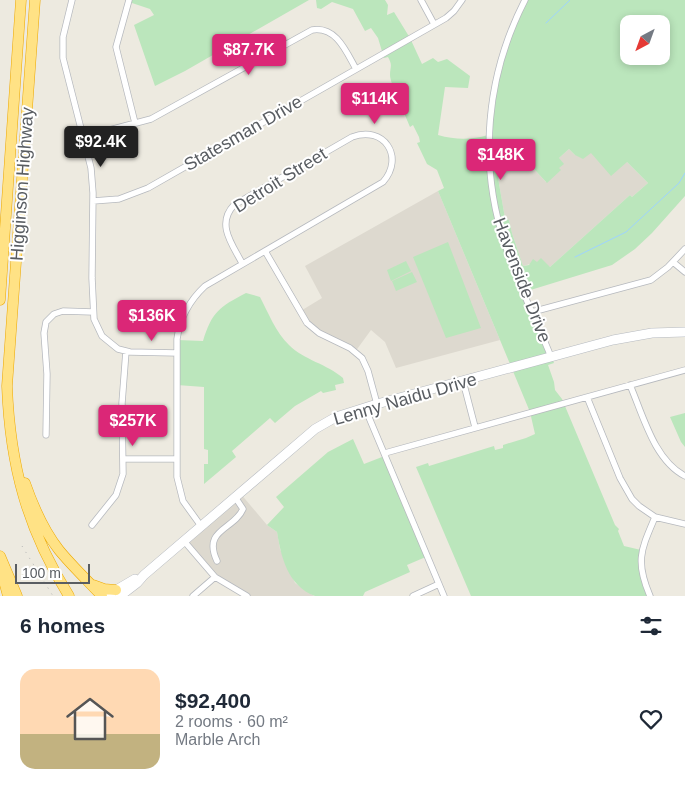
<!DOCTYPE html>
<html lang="en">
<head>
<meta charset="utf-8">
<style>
  :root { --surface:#fff; --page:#f6f6f7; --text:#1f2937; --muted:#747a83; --line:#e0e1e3; --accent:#db2777 }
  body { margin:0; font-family:Helvetica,sans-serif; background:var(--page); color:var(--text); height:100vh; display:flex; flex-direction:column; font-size:19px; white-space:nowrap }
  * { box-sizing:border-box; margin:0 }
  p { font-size:16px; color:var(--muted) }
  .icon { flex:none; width:28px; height:28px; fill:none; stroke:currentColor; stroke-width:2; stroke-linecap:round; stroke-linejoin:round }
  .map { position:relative; height:596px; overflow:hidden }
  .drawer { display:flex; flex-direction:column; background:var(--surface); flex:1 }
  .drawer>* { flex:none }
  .needle { width:32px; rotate:221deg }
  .controls { position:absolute; left:620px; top:15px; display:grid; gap:10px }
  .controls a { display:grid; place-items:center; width:50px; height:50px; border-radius:10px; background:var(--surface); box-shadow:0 2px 8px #0003; font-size:25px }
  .scale { position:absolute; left:15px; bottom:12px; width:75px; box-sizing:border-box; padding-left:5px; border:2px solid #595d62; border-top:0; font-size:14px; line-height:18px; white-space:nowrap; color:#595d62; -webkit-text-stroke:4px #fff; paint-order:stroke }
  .price { position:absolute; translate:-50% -42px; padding:0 11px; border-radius:5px; background:var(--accent); color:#fff; font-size:16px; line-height:32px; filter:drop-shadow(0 1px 2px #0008) }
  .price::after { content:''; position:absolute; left:50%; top:30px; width:15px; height:11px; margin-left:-8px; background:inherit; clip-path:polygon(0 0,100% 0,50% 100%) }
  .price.active { background:#222; color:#fff }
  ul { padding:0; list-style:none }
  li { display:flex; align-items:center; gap:15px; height:125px; padding:0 20px }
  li+li { border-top:1px solid var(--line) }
  li span { display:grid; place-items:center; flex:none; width:140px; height:100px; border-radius:15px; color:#555 }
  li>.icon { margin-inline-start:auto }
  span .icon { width:60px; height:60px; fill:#fffc; stroke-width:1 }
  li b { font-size:21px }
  h2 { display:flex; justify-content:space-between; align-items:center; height:60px; padding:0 20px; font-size:21px }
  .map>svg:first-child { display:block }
</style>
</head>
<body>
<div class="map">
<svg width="685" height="596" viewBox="0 0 685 596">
  <rect width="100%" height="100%" fill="#edeae0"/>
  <path fill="#ddd9cf" d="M569,149L575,155L591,152L627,162L648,183L632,197L630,195L550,267L537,262L523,266L512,233L509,220L505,218L498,178L522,156L546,182L559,168V158Z
    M438,191L500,340L396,368L385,342L371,330L355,352L319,333L299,312L322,298L305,266Z
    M240,493L267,525L277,532L280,549L295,583L314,596H246L222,582L183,541Z"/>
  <path fill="#bbe6bc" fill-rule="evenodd" d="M129,0H309L185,71L155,86L134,25L154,15L150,9L129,2Z
    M316,0H385L388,5L387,15L394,12L410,38L422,64L433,58L438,62L447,59L470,76L468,88L445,87L438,135C456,140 471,140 488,135L495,80L525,0H685V196L652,233L635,249L612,265L524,292L554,363L548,365L554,382L555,390L562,399L615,525L619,529L618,531L624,546L641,550L640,553L650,596H471L416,467L428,463L429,466L494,446L495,450L503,448V445L526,438L535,434L530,412L438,191L444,188L437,170L427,164L417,143L420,142L419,137L413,125L410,127C406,116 390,84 390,75C390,66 393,66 388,57L384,58L378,38L371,28L365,31L353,9L332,2L321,9L317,8ZM629,24H661V56H629ZM569,149L575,155L583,159L591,153L611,176L627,162L648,183L632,197L630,195L550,267L541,258L537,262L533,259L529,265L523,266L512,233L509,220L505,218L498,178L522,156L547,183L561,170L559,168L564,164L559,158Z
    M448,242L481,328L446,338L413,257Z
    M406,261L411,271L391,281L387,270Z
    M412,272L417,282L396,291L392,281Z
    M246,293L260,297C268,312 276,333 289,345C304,360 327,364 343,378L344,383L335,385L336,390L323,393L321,391L295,406L275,423L270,418L232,451L236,457L204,484V464H208V450L204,449V387L177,385V340L203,341C212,312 219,307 246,293Z
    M685,413V447L681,442L670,417Z
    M353,439L364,464L382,457L384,453L428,556L407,565L410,572L365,592L363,596C352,596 325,596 315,596C288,586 281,557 277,532L267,525L284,507L276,497L328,452Z"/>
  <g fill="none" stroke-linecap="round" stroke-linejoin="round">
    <path stroke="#9ed3ff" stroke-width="1" d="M546,23L570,0
      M575,257L626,232L679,183L685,173"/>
    <defs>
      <path id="street" d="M72,0L63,37V58L91,168L93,193L92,278L94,319L102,336L118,349L130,352L177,353
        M129,0L116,47L135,123
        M421,0L434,24
        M525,0C486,76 478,163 505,244C517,283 536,319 551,357
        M83,137L151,119L312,30C336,26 346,51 356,69
        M93,201L119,199L148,188L446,18L454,11L462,0
        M265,251L307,323L319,333L350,348L362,358L368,371L377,404
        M673,262L685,272
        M532,312L651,280L668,267L685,249
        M463,381L475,427
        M630,385C643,415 654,460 685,476
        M587,397L620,478L632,499L639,506L655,517L685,524
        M365,408L444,596
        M46,435L47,374L44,333L46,322L54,314L63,311L93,312
        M385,453L685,370
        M123,459H177
        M92,525L116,495L123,474L122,403L126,351
        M201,526L183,501L177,477V339C180,317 189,301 205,286L383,182C405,157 384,125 352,137L234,205C216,224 232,244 242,263
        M184,541L215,577L247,596
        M217,561C202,529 234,530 243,509L235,497
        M193,596L215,577
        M413,596L439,584
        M650,596C635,561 641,550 655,517"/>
      <path id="secondary" d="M106,596L135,579
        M120,596L137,583L144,575L315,429L336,417L377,404L613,340L652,333L685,332"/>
      <path id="highway" d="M35,0L7,386C10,465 27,529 69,596
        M0,300L21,0
        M25,483C33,506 44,531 59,550C72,566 88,581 102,596
        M0,556L17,596
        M1,570L8,596
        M93,585L104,589L116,590"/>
    </defs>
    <use href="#street" stroke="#b6b9be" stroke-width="7"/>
    <use href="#secondary" stroke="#b6bac0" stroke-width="10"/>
    <use href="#highway" stroke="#eda800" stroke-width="11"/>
    <use href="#street" stroke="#fff" stroke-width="5.5"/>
    <use href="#secondary" stroke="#fff" stroke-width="9"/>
    <use href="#highway" stroke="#ffe285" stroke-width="10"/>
    <path stroke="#b2b3b3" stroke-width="1" stroke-dasharray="1 6" stroke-linecap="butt" d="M22,546L53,596"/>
  </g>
  <g text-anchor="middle" stroke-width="4" stroke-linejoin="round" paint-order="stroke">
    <g font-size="18" fill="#595d62" stroke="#fff">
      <text transform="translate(243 133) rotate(-30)" y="6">Statesman Drive</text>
      <text transform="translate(280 180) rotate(-32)" y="6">Detroit Street</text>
      <text transform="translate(22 184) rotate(-86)" y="6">Higginson Highway</text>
      <text transform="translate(522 280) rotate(69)" y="6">Havenside Drive</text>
      <text transform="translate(405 399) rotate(-16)" y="6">Lenny Naidu Drive</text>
    </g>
  </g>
</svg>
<div class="controls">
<a><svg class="needle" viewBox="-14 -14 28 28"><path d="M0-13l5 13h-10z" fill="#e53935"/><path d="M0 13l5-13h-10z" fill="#747a83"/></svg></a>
</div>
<div class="scale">100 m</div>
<b class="price" style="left:249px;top:76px">$87.7K</b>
<b class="price" style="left:375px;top:125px">$114K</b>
<b class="price active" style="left:101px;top:168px">$92.4K</b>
<b class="price" style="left:501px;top:181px">$148K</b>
<b class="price" style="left:152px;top:342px">$136K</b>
<b class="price" style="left:133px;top:447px">$257K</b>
</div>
<section class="drawer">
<h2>6 homes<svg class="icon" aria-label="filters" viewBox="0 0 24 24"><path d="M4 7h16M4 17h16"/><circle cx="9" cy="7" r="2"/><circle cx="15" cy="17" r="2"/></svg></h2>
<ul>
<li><span style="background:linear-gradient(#ffd9b3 65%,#c2b280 0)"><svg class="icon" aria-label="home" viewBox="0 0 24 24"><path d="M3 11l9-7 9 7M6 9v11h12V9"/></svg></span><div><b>$92,400</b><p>2 rooms · 60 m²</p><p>Marble Arch</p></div><svg class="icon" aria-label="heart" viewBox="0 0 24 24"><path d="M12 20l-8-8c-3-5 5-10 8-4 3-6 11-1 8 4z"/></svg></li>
</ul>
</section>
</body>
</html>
